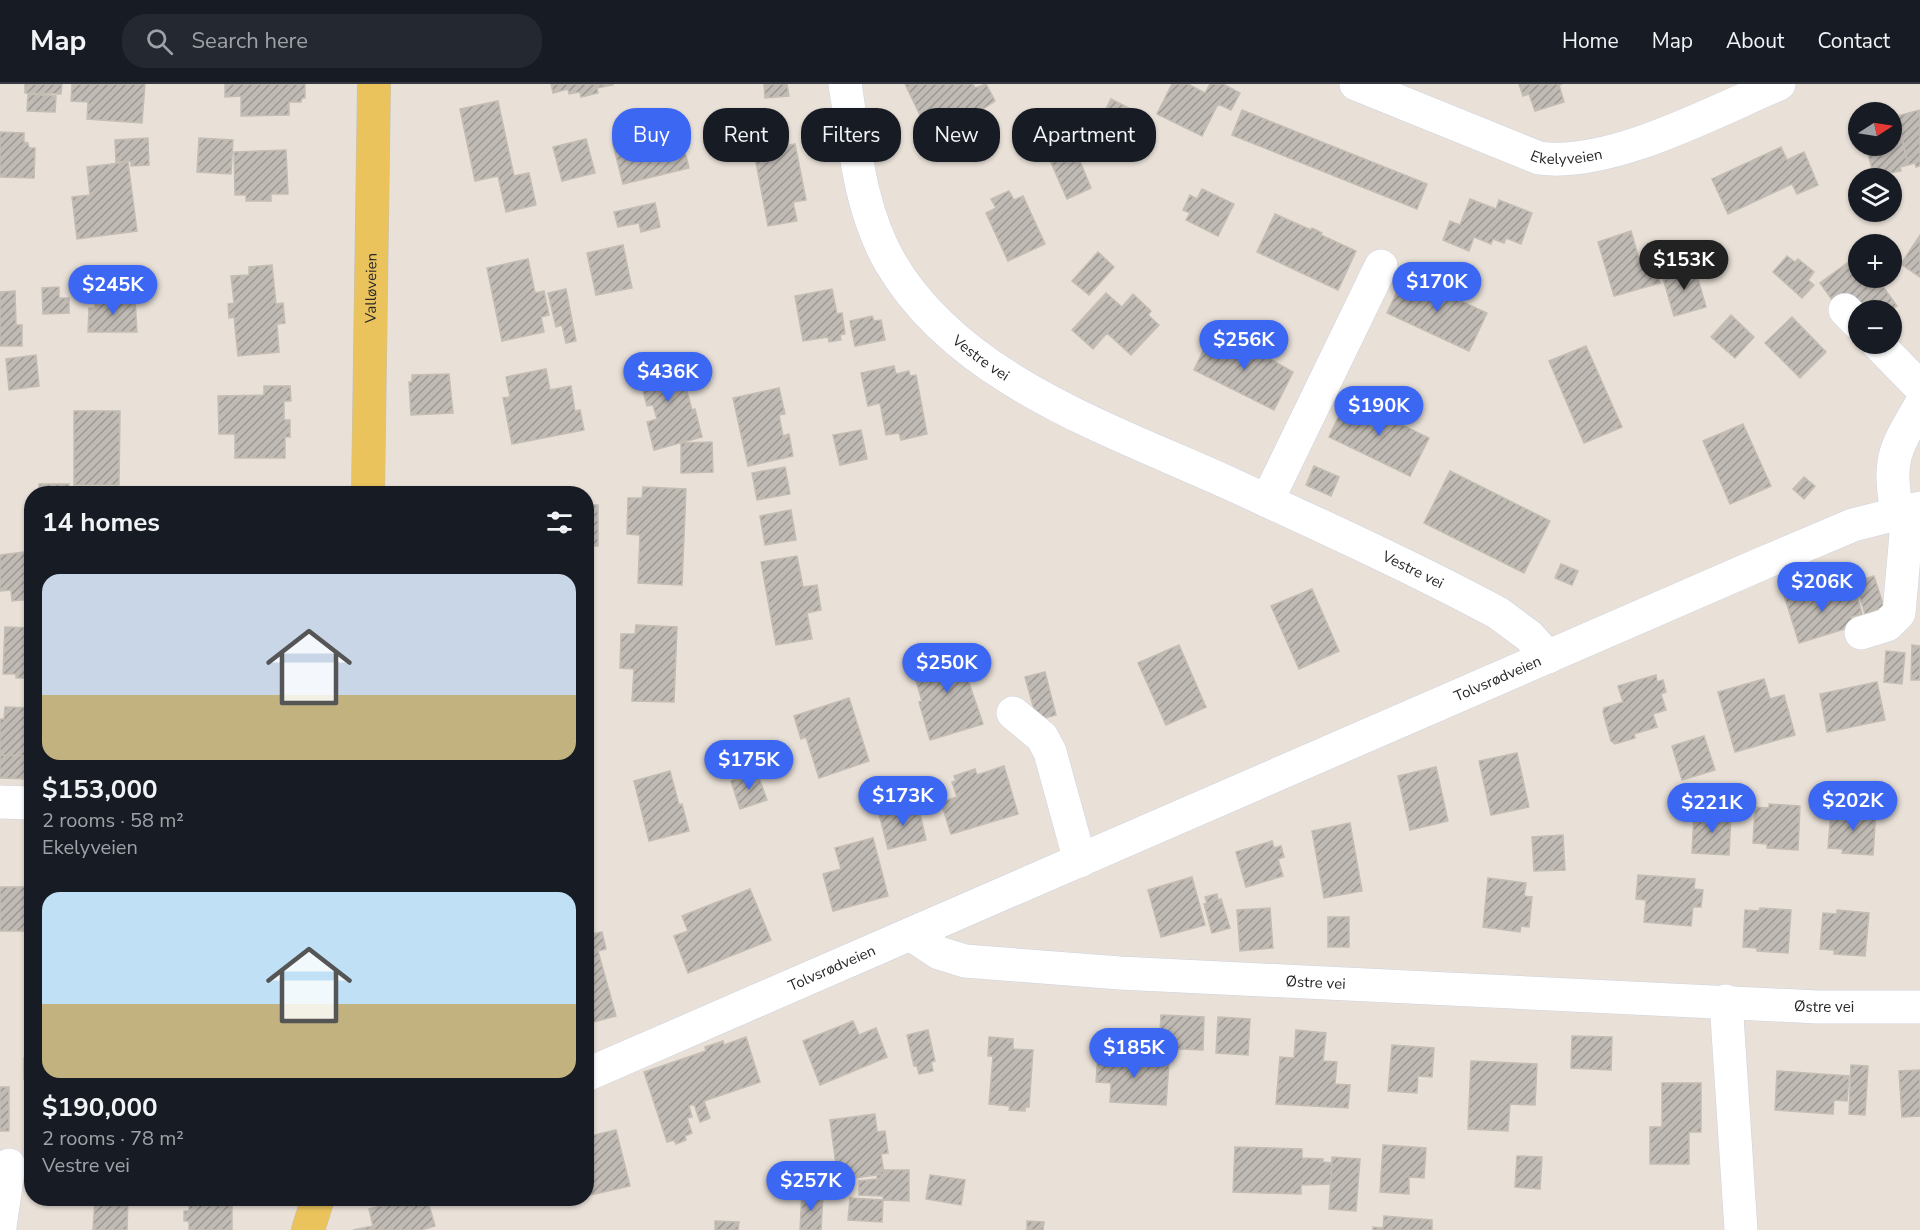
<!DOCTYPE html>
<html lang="en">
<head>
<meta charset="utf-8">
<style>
  :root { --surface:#171b24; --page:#242831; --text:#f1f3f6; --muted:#9ea1a6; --line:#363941; --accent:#3c67f2 }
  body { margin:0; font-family:"Nunito Sans",sans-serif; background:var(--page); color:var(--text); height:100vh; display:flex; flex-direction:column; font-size:22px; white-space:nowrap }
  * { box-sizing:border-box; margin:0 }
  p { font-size:20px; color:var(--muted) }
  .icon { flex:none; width:33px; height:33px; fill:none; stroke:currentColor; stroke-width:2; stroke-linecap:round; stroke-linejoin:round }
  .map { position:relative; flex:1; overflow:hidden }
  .side { position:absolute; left:24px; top:402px; width:570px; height:720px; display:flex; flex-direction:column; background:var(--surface); border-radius:24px; box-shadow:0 2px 4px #0004 }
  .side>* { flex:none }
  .hud { position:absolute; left:612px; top:24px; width:570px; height:54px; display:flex; gap:12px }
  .needle { width:39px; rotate:78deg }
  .controls { position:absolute; left:1848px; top:18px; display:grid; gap:12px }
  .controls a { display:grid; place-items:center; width:54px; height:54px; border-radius:50%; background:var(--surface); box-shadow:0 2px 4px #0004; font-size:30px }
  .price { position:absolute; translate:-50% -51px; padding:0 14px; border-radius:21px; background:var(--accent); color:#fff; font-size:20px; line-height:39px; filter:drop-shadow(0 2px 3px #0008) }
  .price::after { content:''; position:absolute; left:50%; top:36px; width:18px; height:14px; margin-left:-9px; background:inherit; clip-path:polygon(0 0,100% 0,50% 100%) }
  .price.current { background:#222; color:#fff }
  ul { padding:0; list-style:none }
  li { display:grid; align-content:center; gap:12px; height:318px; padding:0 18px }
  li span { display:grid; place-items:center; height:186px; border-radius:18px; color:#555 }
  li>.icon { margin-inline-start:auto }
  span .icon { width:108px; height:108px; fill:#fffc; stroke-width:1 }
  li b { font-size:26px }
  h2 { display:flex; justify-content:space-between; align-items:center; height:72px; padding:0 18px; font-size:26px }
  .tag { padding:0 21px; border-radius:24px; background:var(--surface); box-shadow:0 2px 4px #0004; font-size:21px; line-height:54px }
  .tag.current { background:var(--accent); color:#fff }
  header { display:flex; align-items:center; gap:36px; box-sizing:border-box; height:84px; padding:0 30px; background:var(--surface); border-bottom:2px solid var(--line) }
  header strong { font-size:28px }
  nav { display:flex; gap:33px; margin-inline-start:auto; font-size:21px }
  .search { width:420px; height:54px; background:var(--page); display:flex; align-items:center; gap:15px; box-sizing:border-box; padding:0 21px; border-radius:24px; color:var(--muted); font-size:22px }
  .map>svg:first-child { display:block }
</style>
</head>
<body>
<header>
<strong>Map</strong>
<div class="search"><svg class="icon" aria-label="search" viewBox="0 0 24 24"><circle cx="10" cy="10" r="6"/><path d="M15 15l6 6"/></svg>Search here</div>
<nav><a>Home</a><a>Map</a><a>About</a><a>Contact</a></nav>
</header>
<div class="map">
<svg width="1920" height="1146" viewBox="0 0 1920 1146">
  <defs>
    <pattern id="building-hatch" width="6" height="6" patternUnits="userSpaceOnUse" patternTransform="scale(1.5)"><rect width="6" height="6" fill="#c1bbb5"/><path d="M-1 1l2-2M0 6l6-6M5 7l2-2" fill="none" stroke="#9d9893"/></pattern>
  </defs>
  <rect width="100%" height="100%" fill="#e9e1d8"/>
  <path fill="url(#building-hatch)" stroke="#c4bdb3" stroke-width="1.5" d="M25,0H62L61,10L25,9Z
    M72,0H145L142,39L87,35L88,18L71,17Z
    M225,0H305V14H302L301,18H289V31L241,32V12L225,13Z
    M551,0H613V1L597,4L598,9L581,13L580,8L569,10L568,5L553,9Z
    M764,0H787L789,12L765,14Z
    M905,0H973L975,4L986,0L995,17L974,31L976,36L965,41L969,48L955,55L950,43L930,52Z
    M1172,0H1188L1205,9L1210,0H1223L1240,9L1231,26L1218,20L1202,52L1157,30Z
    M1519,0H1562L1559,1L1564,18L1535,27L1529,10L1523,12Z
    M28,10L56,12L55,28L27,27Z
    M1111,15L1133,26L1119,56L1096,45Z
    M498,17L514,92L529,89L536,121L506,128L498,92L475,97L460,25Z
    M1242,26L1427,100L1417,125L1232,51Z
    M1920,26V82L1916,83L1915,79L1908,81L1897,32Z
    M1897,32L1908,81L1900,83L1901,87L1885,90L1884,86L1873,89L1866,62H1892V33Z
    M1063,36L1091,104L1067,115L1045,65L1042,66L1035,49Z
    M679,44L689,84L623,100L613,60Z
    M0,48L24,49V58L28,59L29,64H35L34,94L0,93Z
    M148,54L149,81L131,82V77L116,78L115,56Z
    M199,54L233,56L231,90L197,88Z
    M586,55L595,89L562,97L553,63Z
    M795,60L806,116L793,118L797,137L768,142L754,68Z
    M1781,63L1787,76L1804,68L1818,101L1797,110L1792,100L1728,130L1712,95Z
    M286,66L288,110H271V117H246V111H235L234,68Z
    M128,78L137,147L77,155L72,113L90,111L87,83Z
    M1202,105L1234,120L1218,152L1186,136L1190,129L1183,126L1190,111L1197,115Z
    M1009,107L1014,116L1023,112L1045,160L1008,177L986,129L996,124L991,115Z
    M1470,115L1496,125L1499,116L1532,129L1521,160L1506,154L1504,159L1493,155L1491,160L1474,153L1469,167L1443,156L1450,137L1460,141Z
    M655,119L660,143L641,148L639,139L618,143L614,128Z
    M1275,130L1311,146L1312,144L1322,149L1321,151L1356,167L1338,206L1257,168Z
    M1631,147L1639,175L1651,171L1660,199L1614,212L1598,158Z
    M1920,151V193L1901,180Z
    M623,161L632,204L596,211L587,169Z
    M1098,168L1114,183L1089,211L1072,197Z
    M1787,172L1795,178L1798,175L1814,188L1808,196L1814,201L1802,214L1773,188Z
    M1857,172L1858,194H1872L1876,200L1879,197L1897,222L1891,226H1864L1833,217L1820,199Z
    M528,175L535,209L544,207L549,231L541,233L544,248L502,257L487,184Z
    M272,181L276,220L283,219L285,239L277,240L279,268L238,272L234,233L229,234L228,220L234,219L231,192L249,191V183Z
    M1694,181L1706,223L1674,232L1662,191Z
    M1405,191L1487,229L1469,267L1387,229Z
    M59,203V214H69V229L43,230L42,204Z
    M566,205L576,257L566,259L562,241L556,243L548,209Z
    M832,205L837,230L842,229L845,250L840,251L841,256L829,258L828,253L803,257L795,212Z
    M15,207L16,241H22V262H0V208Z
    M1106,209L1122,223L1133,210L1151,227L1148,231L1159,241L1131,271L1107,249L1093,265L1072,246Z
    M107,214L135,215L137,248H88L89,224H95V215Z
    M1731,231L1754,253L1735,274L1711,253Z
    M872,232L874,237L881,236L885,256L855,262L850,237Z
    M1792,233L1826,268L1800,294L1765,259Z
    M1212,248L1248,266L1249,263L1293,288L1274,326L1194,286Z
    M1586,262L1622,343L1584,359L1549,277Z
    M677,270L692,326L695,325L702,353L654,366L647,338L657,335L653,321L647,322L636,280Z
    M36,271L39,302L9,306L6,275Z
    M894,282L896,290L909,287L910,292L916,291L927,350L901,356L899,349L886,351L880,319L868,322L861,289Z
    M546,285L550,306L571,302L575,327L580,326L584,346L512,360L503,314L510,313L506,293Z
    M449,290L453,329L411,331L409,298H412V291Z
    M264,302H290L291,317H284V336H290V353H285V374H235V350H219L218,312L264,311Z
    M779,304L785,330L779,331L783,352L789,350L793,372L748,382L733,314Z
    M1347,315L1383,332L1385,329L1396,335L1394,337L1429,354L1410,392L1329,353Z
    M74,327H120L119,401H74Z
    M1743,340L1771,402L1730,420L1703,357Z
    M861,346L867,375L840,381L833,351Z
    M712,358L713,388L681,389V359Z
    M1314,382L1339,393L1331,412L1306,401Z
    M785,383L790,410L757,416L752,389Z
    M1450,387L1550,437L1524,489L1424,439Z
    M1804,393L1815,402L1804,415L1793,405Z
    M39,400H69V410H39Z
    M643,403L686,405L682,501L638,499L640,451L627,450L628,414H642Z
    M586,421H598V462H586Z
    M791,426L796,456L765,461L760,432Z
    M32,467V515L12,517L11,506L0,507V471Z
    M797,472L803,503L817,501L821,526L807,529L812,555L776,561L761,478Z
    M1561,480L1578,487L1572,501L1555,494Z
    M1874,492L1884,523L1865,530L1855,498Z
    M1855,504L1862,530L1851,533L1854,542L1799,559L1784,511L1803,505L1808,518Z
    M1312,505L1339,567L1299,585L1271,522Z
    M636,541L677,543L674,618L632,617L634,585L620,584L621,550H635Z
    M5,543L32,544V591L26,590L25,594H16V590H3Z
    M1179,561L1206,623L1166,641L1138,579Z
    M1912,561L1920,562V596H1911Z
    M958,563L963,580L969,578L973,591L967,593L983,640L930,656L919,618L922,617L916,597L920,596L914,577Z
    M1886,567L1905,569L1902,600L1884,598Z
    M1045,588L1056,631L1037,636L1025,593Z
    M1656,591L1657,598L1663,596L1666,608L1661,610L1666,626L1653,630L1657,643L1634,650L1635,654L1615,660L1611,657L1603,628L1604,624L1623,618L1618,602Z
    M1764,595L1770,615L1784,611L1795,651L1735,668L1718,608Z
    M1877,598L1885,636L1827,648L1820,610Z
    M849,614L869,677L819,694L806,653L801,655L794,632Z
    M5,623L32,624V672L0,671V635H4Z
    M1704,652L1715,686L1682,696L1672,662Z
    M1517,669L1529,723L1491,731L1479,677Z
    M0,671L29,672V695L0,694Z
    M1004,682L1018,730L951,750L941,718L957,713L952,698L956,697L954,692L975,685L977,691Z
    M1436,683L1448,737L1410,746L1398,692Z
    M670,687L679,721L682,720L689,747L649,757L634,697Z
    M757,688L767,716L740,725L731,697Z
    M1769,720L1800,722L1798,766L1767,764V760L1753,759L1755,723L1769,724Z
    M918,721L926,756L888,765L879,730Z
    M1845,725L1876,727L1873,771L1842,769L1843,765L1828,764L1831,728L1845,729Z
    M1694,729L1731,731L1729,771L1692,769Z
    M1350,739L1362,807L1324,814L1312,747Z
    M1563,751L1565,786L1534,787L1532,753Z
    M873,754L888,812L833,827L823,790L841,785L835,764Z
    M1272,757L1274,764L1281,762L1284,773L1278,775L1283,792L1246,803L1236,768Z
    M1638,791L1695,795L1694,805L1703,806L1701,823H1693L1691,842L1644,838L1646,816L1636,815Z
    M1192,793L1205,841L1161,853L1148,806Z
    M1488,794L1526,799L1524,812L1532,813L1529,843L1521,842L1520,848L1483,843Z
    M0,803H32V847H0Z
    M750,805L771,856L688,889L674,852L688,847L682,832Z
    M1217,810L1218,816L1221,815L1230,844L1212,849L1204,820L1207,819L1205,813Z
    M1270,824L1273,864L1240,867L1237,826Z
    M1760,824L1791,826L1788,869L1757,867V864L1743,863L1745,826L1759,827Z
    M1837,826L1869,829L1865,872L1834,870V866L1820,865L1823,829L1837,830Z
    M586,828L593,850L602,848L606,865L598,867L616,932L586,940Z
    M1328,833H1349V863H1328Z
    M1161,931L1204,933L1203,966L1159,964Z
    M1218,933L1250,935L1248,971L1216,969Z
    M853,937L859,951L876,944L887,973L820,1001L803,957Z
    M928,946L935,977L931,978L933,987L919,990L917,982H914L907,951Z
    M1296,946L1326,949L1323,977L1337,978L1335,1000L1350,1001L1348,1024L1276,1020L1280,973L1294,974Z
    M1572,952L1612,953L1611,986L1571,984Z
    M746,953L760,998L704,1017L710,1034L700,1038L694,1020L689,1022L692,1033L687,1034L692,1049L685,1052L686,1056L676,1060L674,1056L667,1058L644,988L706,967L705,963L723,957L724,961Z
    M989,953L1013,955V965L1033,966L1029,1023H1025V1027L1009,1026L1010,1022L989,1020L993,972H988Z
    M1392,961L1434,964L1432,993L1418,992L1417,1009L1388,1007Z
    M1132,970H1142V975L1169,979L1166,1021L1110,1018L1111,999L1096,998L1098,971L1131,975Z
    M24,974H32V995H24Z
    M1471,977L1537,980L1535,1021L1510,1020L1508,1047L1468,1045Z
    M1851,981L1868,982L1865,1031L1849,1030Z
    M1920,986V1032L1902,1033L1899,987Z
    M1777,987L1849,992L1847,1017L1834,1016L1833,1030L1775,1026Z
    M1662,999H1701V1048H1689V1080H1650V1043H1662Z
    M0,1003H9V1047H0Z
    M875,1030L877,1048L885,1047L888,1069L881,1070L884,1090L838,1096L830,1036Z
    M616,1046L630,1102L586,1112V1053Z
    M1383,1061L1426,1064L1424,1094L1409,1093V1110L1380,1108Z
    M1235,1063L1302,1065V1074L1323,1075V1078L1332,1079L1331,1100L1301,1101V1110L1233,1108Z
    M1517,1072L1542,1073L1540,1105L1515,1103Z
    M1332,1073L1360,1075L1356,1127L1329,1125Z
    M883,1086H909V1117L883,1116V1112L859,1111V1097L877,1095V1091L884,1090Z
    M930,1091L965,1096L961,1121L926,1115Z
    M802,1109L823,1110L821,1146H800Z
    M95,1114H128L127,1146H93Z
    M189,1114H232V1146H189V1137H184V1127H189Z
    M427,1114L435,1142L421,1146H353L373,1142L369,1125L409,1114Z
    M850,1114L883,1116L882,1138L848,1136Z
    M1384,1132L1432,1136V1146H1373V1143L1383,1144Z
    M715,1137L739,1138L738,1146H715Z
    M1027,1137L1044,1138L1043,1146H1027Z"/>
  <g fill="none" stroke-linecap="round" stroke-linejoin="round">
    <defs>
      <g id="minor">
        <path id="s1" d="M845,0C855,61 859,124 890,178C959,297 1115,347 1233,401C1322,442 1412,483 1498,529L1529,552L1548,573"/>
        <path id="s2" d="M1356,0L1539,74C1610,84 1713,28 1779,0"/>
        <path d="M1845,226L1858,239"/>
        <path d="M1878,260L1920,303"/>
        <path d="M1267,417L1381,182"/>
        <path d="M1897,429C1888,376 1893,368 1920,322"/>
        <path d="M1861,549L1887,541L1899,529L1906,450L1903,428"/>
        <path d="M1013,629L1042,653L1050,668L1080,777"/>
        <path d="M0,718L32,719"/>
        <path id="s3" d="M912,851L939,869L965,877L1120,889L1817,923H1920"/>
        <path d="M1726,917L1741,1146"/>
        <path id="s4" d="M586,991L1761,480L1853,441L1920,424"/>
        <path d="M0,1143L9,1081"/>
      </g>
      <g id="major">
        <path id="s5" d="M368,410L374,0"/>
        <path d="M308,1146L318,1114"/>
      </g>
    </defs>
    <use href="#minor" stroke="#ced2e0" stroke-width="34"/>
    <use href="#major" stroke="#c3c3c3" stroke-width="34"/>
    <use href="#minor" stroke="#fff" stroke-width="33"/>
    <use href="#major" stroke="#eac35c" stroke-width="33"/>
  </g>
  <g text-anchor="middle" stroke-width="4.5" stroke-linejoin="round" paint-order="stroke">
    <g font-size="15" fill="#272727" stroke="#fff">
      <text dy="5" stroke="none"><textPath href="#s2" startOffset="225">Ekelyveien</textPath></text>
      <text dy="5" stroke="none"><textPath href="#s5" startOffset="206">Valløveien</textPath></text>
      <text dy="5" stroke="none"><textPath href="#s1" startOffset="318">Vestre vei</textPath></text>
      <text dy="5" stroke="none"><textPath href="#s1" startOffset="800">Vestre vei</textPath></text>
      <text dy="5" stroke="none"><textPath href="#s4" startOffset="994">Tolvsrødveien</textPath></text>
      <text dy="5" stroke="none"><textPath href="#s4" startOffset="268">Tolvsrødveien</textPath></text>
      <text dy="5" stroke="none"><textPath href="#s3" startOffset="411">Østre vei</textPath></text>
      <text dy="5" stroke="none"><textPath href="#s3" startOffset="920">Østre vei</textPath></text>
    </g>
  </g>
</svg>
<div class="controls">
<a><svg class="needle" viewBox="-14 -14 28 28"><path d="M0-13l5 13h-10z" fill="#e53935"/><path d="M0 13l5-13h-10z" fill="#9ea1a6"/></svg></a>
<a><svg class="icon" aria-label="layers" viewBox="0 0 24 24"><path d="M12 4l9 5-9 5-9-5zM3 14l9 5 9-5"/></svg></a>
<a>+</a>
<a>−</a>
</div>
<b class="price current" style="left:1684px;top:207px">$153K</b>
<b class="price" style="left:1437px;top:229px">$170K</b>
<b class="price" style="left:113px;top:232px">$245K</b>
<b class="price" style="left:1244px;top:287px">$256K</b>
<b class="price" style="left:668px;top:319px">$436K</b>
<b class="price" style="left:1379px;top:353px">$190K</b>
<b class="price" style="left:1822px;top:529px">$206K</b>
<b class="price" style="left:947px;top:610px">$250K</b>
<b class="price" style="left:749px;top:707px">$175K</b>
<b class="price" style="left:903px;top:743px">$173K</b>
<b class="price" style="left:1853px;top:748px">$202K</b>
<b class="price" style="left:1712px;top:750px">$221K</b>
<b class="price" style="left:1134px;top:995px">$185K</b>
<b class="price" style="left:811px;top:1128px">$257K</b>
<div class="hud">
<a class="tag current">Buy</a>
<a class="tag">Rent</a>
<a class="tag">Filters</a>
<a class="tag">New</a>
<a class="tag">Apartment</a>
</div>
<section class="side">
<h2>14 homes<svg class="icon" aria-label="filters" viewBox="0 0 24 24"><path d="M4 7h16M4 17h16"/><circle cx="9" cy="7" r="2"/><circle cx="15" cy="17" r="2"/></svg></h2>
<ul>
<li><span style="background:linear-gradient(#c9d6e8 65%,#c2b280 0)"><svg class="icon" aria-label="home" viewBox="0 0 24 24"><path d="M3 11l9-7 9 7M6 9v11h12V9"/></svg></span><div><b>$153,000</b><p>2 rooms · 58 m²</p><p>Ekelyveien</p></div></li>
<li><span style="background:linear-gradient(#bfe0f5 60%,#c2b280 0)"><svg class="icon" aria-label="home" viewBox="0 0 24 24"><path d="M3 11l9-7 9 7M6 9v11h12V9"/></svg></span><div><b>$190,000</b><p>2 rooms · 78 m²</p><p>Vestre vei</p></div></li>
</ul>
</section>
</div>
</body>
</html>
